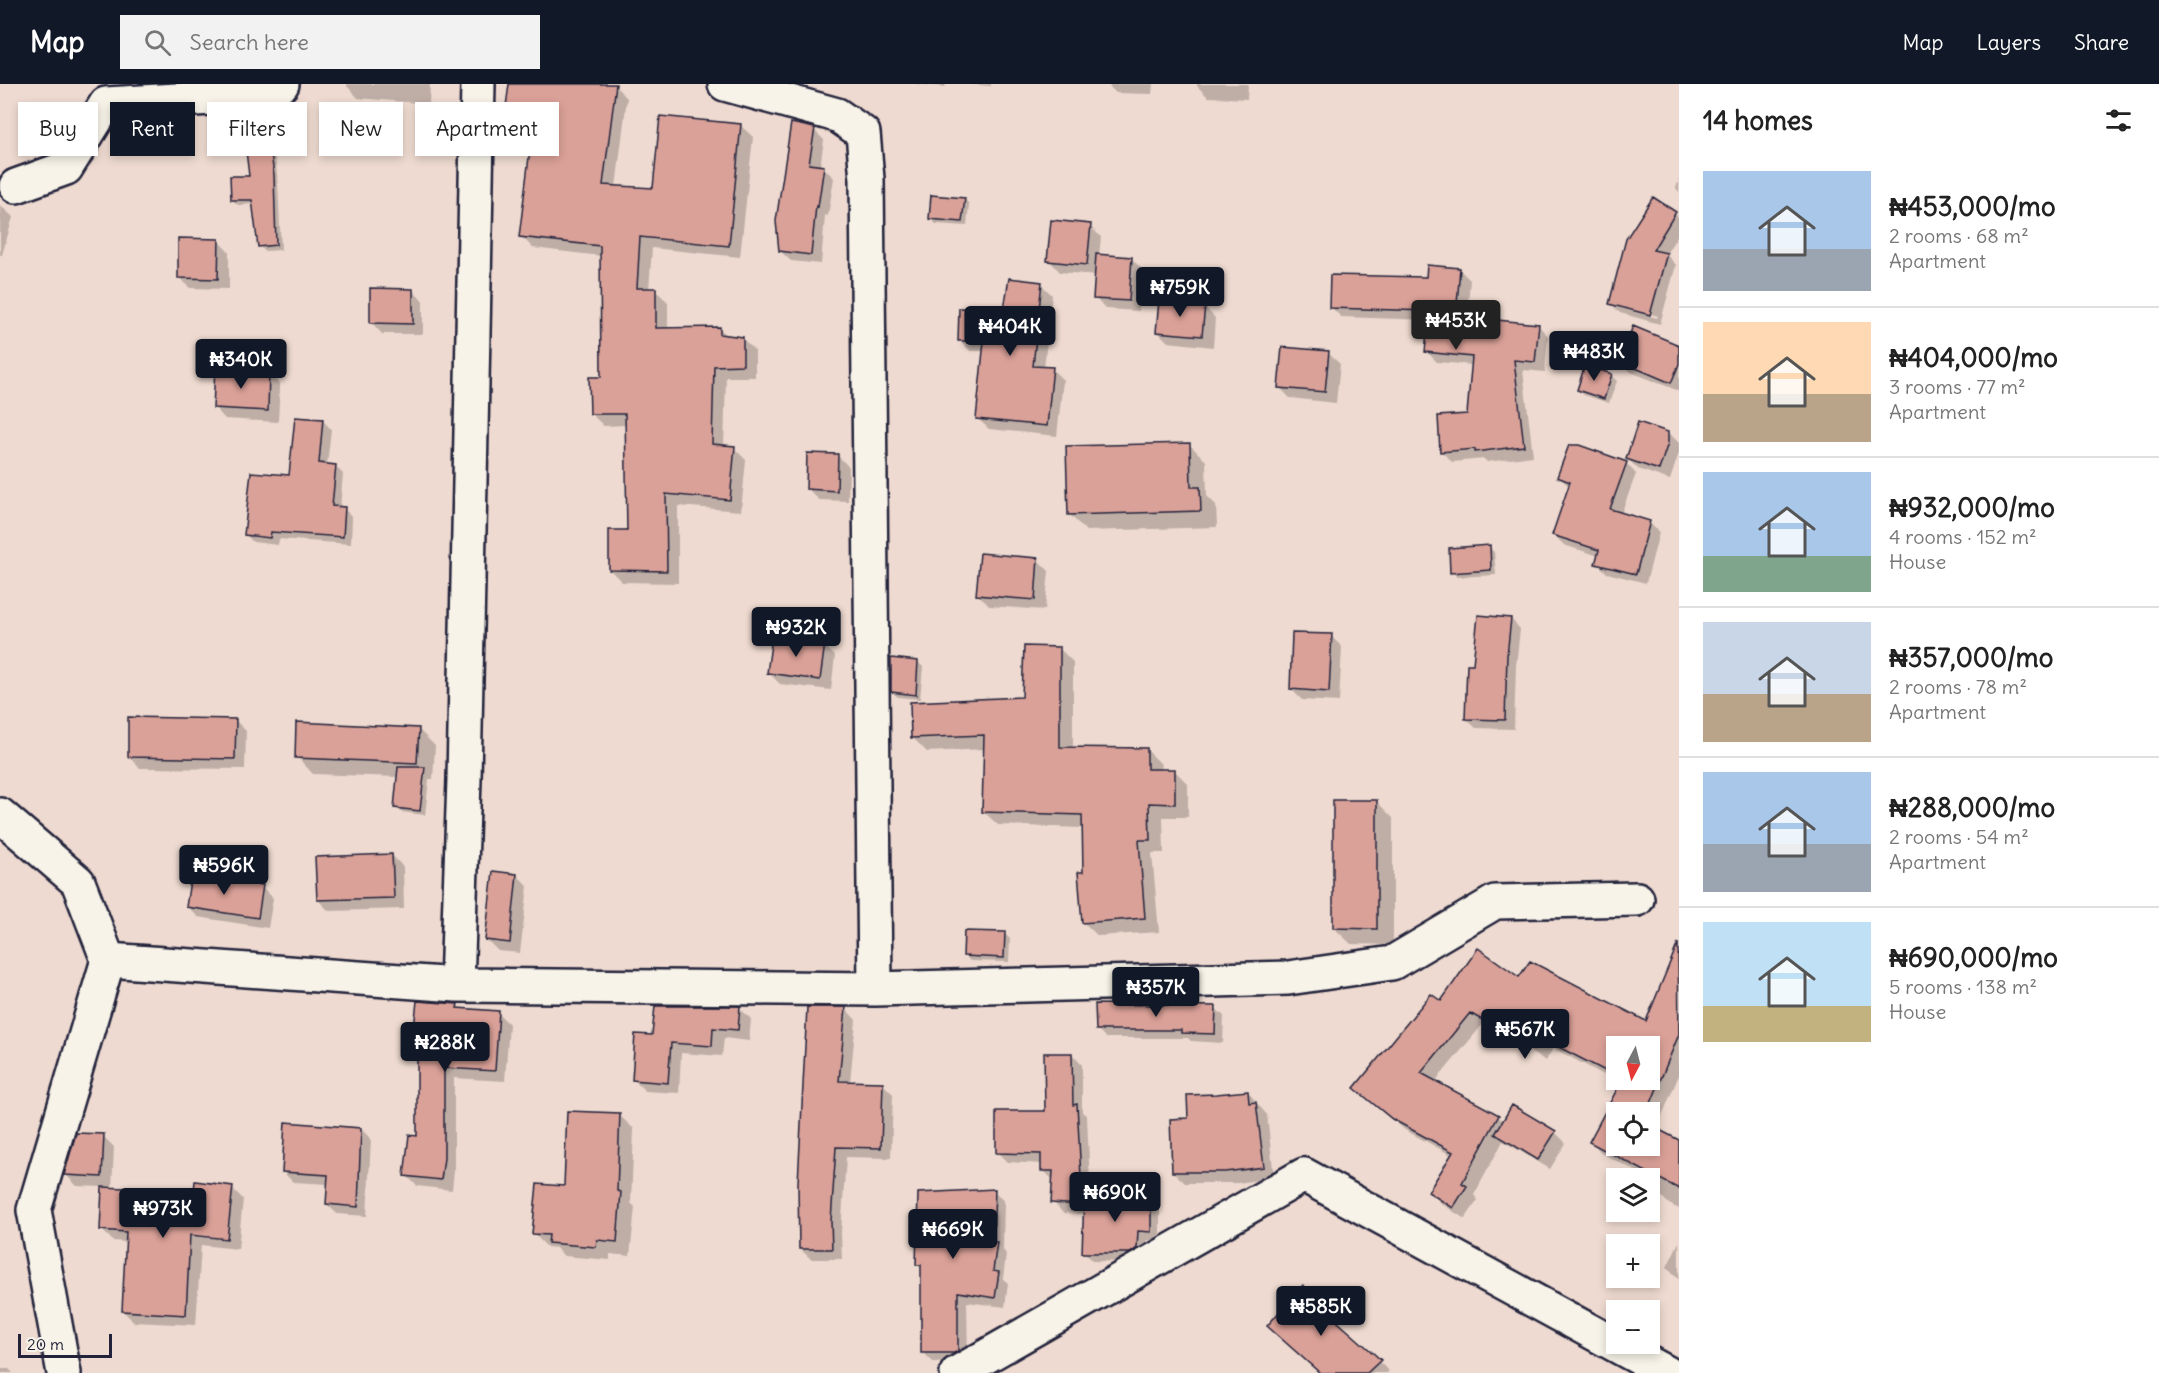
<!DOCTYPE html>
<html lang="en">
<head>
<meta charset="utf-8">
<style>
  :root { --surface:#fff; --page:#f2f2f2; --text:#222; --muted:#767676; --line:#e0e0e0; --accent:#111827 }
  body { margin:0; font-family:Delius,sans-serif; background:var(--page); color:var(--text); height:100vh; display:flex; flex-direction:column; font-size:22px; white-space:nowrap }
  * { box-sizing:border-box; margin:0 }
  p { font-size:20px; color:var(--muted) }
  .icon { flex:none; width:33px; height:33px; fill:none; stroke:currentColor; stroke-width:2; stroke-linecap:round; stroke-linejoin:round }
  .map { position:relative; flex:1; overflow:hidden }
  .side { display:flex; flex-direction:column; background:var(--surface); width:480px }
  .side>* { flex:none }
  .hud { position:absolute; left:18px; top:18px; width:570px; height:54px; display:flex; gap:12px }
  .needle { width:39px; rotate:187deg }
  .fabs { position:absolute; left:1606px; top:952px; display:grid; gap:12px }
  .fabs a { display:grid; place-items:center; width:54px; height:54px; border-radius:0px; background:var(--surface); box-shadow:0 3px 9px #0003; font-size:30px }
  .scale { position:absolute; left:18px; bottom:15px; width:94px; box-sizing:border-box; padding-left:6px; border:3px solid #22223b; border-top:0; font-size:16px; line-height:21px; white-space:nowrap; color:#22223b; -webkit-text-stroke:4px #f7f3e8; paint-order:stroke }
  .price { position:absolute; translate:-50% -51px; padding:0 14px; border-radius:6px; background:var(--accent); color:#fff; font-size:20px; line-height:39px; filter:drop-shadow(0 2px 3px #0008) }
  .price::after { content:''; position:absolute; left:50%; top:36px; width:18px; height:14px; margin-left:-9px; background:inherit; clip-path:polygon(0 0,100% 0,50% 100%) }
  .price.on { background:#222; color:#fff }
  ul { padding:0; list-style:none }
  li { display:flex; align-items:center; gap:18px; height:150px; padding:0 24px }
  li+li { border-top:2px solid var(--line) }
  li span { display:grid; place-items:center; flex:none; width:168px; height:120px; border-radius:0px; color:#555 }
  li>.icon { margin-inline-start:auto }
  span .icon { width:72px; height:72px; fill:#fffc; stroke-width:1 }
  li b { font-size:26px }
  h2 { display:flex; justify-content:space-between; align-items:center; height:72px; padding:0 24px; font-size:26px }
  .tag { padding:0 21px; border-radius:0px; background:var(--surface); box-shadow:0 3px 9px #0003; font-size:21px; line-height:54px }
  .tag.on { background:var(--accent); color:#fff }
  header { display:flex; align-items:center; gap:36px; box-sizing:border-box; height:84px; padding:0 30px; background:var(--accent); color:#fff }
  header strong { font-size:28px }
  nav { display:flex; gap:33px; margin-inline-start:auto; font-size:21px }
  .search { width:420px; height:54px; background:var(--page); display:flex; align-items:center; gap:15px; box-sizing:border-box; padding:0 21px; border-radius:0px; color:var(--muted); font-size:22px }
  main { display:flex; flex:1; min-height:0 }
  .map>svg:first-child { display:block }
</style>
</head>
<body>
<header>
<strong>Map</strong>
<div class="search"><svg class="icon" aria-label="search" viewBox="0 0 24 24"><circle cx="10" cy="10" r="6"/><path d="M15 15l6 6"/></svg>Search here</div>
<nav><a>Map</a><a>Layers</a><a>Share</a></nav>
</header>
<main>
<div class="map">
<svg width="1679" height="1289" viewBox="0 0 1679 1289">
  <rect width="100%" height="100%" fill="#eedad0"/>
  <filter id="ink" filterUnits="userSpaceOnUse"><feTurbulence type="fractalNoise" baseFrequency=".0167" numOctaves="2"/><feDisplacementMap in="SourceGraphic" scale="12" xChannelSelector="R" yChannelSelector="G"/><feConvolveMatrix kernelMatrix="1 2 1 2 8 2 1 2 1" color-interpolation-filters="sRGB"/></filter>
  <g filter="url(#ink)">
    <path fill="#0003" fill-rule="evenodd" d="M347,0H430L429,20L358,14L347,2Z
      M510,0H599L615,2L627,14L616,103L655,106L740,41L753,53L740,173L652,164L649,206H655L668,218V245H720L728,252L742,254L755,267V293H726L724,363L734,364L746,376L741,427L678,422V499L622,498L610,486L628,447L626,341L604,342L591,330L603,294L601,172L533,164L521,152L534,43L519,41L507,29Z
      M914,0H946L945,3Z
      M968,0H991V2Z
      M1107,0H1153L1152,10L1116,9Z
      M1197,0H1248L1247,15L1208,13L1197,2Z
      M72,25L83,36L68,73L38,69L27,58Z
      M267,42L272,48L278,98L281,166L265,167L259,162L254,120L238,121L232,116L251,93Z
      M814,46L824,56L820,83L824,84L834,94L828,132L825,131L821,180L791,177L780,167Z
      M1679,95V108L1676,104Z
      M964,115L969,120L967,142L936,140L931,135Z
      M1653,115L1679,133V149L1666,170L1676,181L1660,240L1620,229L1610,219ZM1620,221L1658,232L1657,234L1620,224Z
      M0,121L13,133L2,171H0Z
      M1090,142L1101,153L1099,172L1131,174L1142,185L1139,227L1106,225L1095,214L1096,191L1060,188L1049,176Z
      M218,157L229,168V205L190,204L179,193Z
      M1459,185L1470,196L1467,235L1538,241L1548,252L1545,288L1523,286L1533,372L1487,378L1484,375L1452,378L1442,368L1468,331L1473,281L1437,278L1427,268L1430,236L1341,233L1331,223Z
      M1041,200L1052,211L1044,284L1052,285L1063,296L1057,352L989,345L978,335L984,267H970L960,256L1005,227Z
      M412,206L423,217V250H382L371,238Z
      M1204,222L1215,234L1213,263L1168,258L1157,247Z
      M1679,263V307L1631,288L1620,277Z
      M1328,269L1340,280L1336,319L1290,314L1279,303Z
      M269,288L280,299L278,338L225,335L214,323Z
      M1611,291L1617,297L1609,319L1584,311L1579,306Z
      M322,336L331,345L327,381L335,382L343,390L340,424L344,425L352,433L351,460L279,455L278,461L253,458L245,450L291,393Z
      M1639,340L1671,351L1679,359V369L1670,396L1638,385L1627,374Z
      M1189,360L1206,377L1207,412L1216,421L1217,443L1086,447L1069,430Z
      M838,372L849,383L848,417L819,416L808,405Z
      M1626,379L1636,390L1621,430L1649,438L1659,449L1646,499L1607,489L1597,479L1599,472L1564,461L1554,451L1570,403L1559,393Z
      M1489,463L1494,468L1496,491L1457,493L1452,488Z
      M1038,476L1049,487L1045,526L989,522L978,510Z
      M1511,535L1520,545L1516,582L1514,645L1476,644L1466,635L1474,581Z
      M1331,552L1342,563L1339,618L1302,616L1291,605Z
      M824,561L835,572L831,606L780,600L769,589Z
      M1059,564L1073,578V665L1147,666L1161,680V686H1174L1188,700V733H1163L1164,769H1152L1159,848L1098,852L1083,838V744L998,741L983,727L985,665L927,668L913,654L1023,615Z
      M918,578L923,583L920,615L898,613L892,608Z
      M235,636L246,647L245,685L140,684L129,673Z
      M418,645L435,662L433,695H429L425,731L401,728L396,723L399,693L313,690L297,673Z
      M1377,718L1393,734V861L1351,860L1334,844Z
      M392,771L403,783L404,825L329,827L318,816Z
      M517,791L528,802L520,869L498,867L487,856Z
      M262,803L273,814L268,844L198,833L187,822Z
      M1004,849L1010,855L1009,878L970,877L965,872Z
      M1677,867L1679,868V991L1656,1046L1679,1059V1125L1669,1120L1657,1108L1661,1100L1603,1070L1591,1058L1621,1000L1553,964L1546,977L1483,940L1435,998L1498,1032L1504,1038L1555,1048L1566,1059L1550,1085L1503,1057L1474,1111L1478,1116L1465,1135L1442,1120L1430,1108L1453,1072L1405,1046L1368,1015L1441,920L1520,895L1647,939ZM1617,963H1650V996H1617ZM1617,1029H1650V1062H1617Z
      M457,921L462,926L498,929L509,940L505,997L454,994V1086L452,1106L417,1102L406,1091L418,1054L419,947L415,944Z
      M739,924L751,935L749,957L724,954L722,972L681,969L679,1009L645,1007L634,996L654,953Z
      M1215,924L1224,932L1223,959L1191,957L1188,954H1106L1097,945Z
      M846,925L856,936L850,998L883,1000L893,1010L891,1074L846,1073L841,1149L842,1175H811L800,1165Z
      M1072,970L1082,981V1028L1087,1032L1090,1102L1093,1105V1114H1150L1160,1124V1157L1147,1156L1146,1174L1139,1178L1093,1177L1084,1168L1085,1130L1063,1129L1053,1118L1054,1097L1043,1086V1080L1008,1078L998,1068L1047,1028Z
      M1248,1008L1267,1031L1274,1094L1237,1099H1185L1173,1088L1190,1035Z
      M619,1031L634,1045L631,1119L635,1123L630,1172L610,1170V1176L564,1172L556,1164L547,1163L533,1149Z
      M361,1045L371,1055L367,1132L337,1130L327,1120L329,1100L293,1098L283,1088Z
      M103,1052L114,1063L112,1105L195,1109L232,1104L243,1115L238,1165L201,1161L196,1241L134,1238L123,1227L127,1158L113,1157L102,1146L103,1103L77,1102L66,1091Z
      M994,1107L1004,1117L1003,1166L1006,1170L1003,1195L1008,1199L1005,1223L967,1218L968,1277L965,1279L933,1278L923,1268L922,1185L918,1181Z
      M1679,1158V1195L1667,1183Z
      M1303,1203L1334,1231L1331,1234L1389,1287L1387,1289H1322Z
      M0,1285H9L13,1289H0Z"/>
    <path fill="#daa198" stroke="#22223b" stroke-width="1.5" d="M509,0H616L603,101L653,104L660,32L741,40L729,162L640,153L637,204H656V244L720,243V250L743,253V281L714,282L712,360L735,362L730,416L666,410L667,487L609,486V446H627L625,330H590L589,293H601L600,162L519,153L534,33L505,30Z
      M30,18L73,24L70,41L57,63L25,59Z
      M791,39L815,44L809,80L824,82L818,123L816,122L811,171L779,167L776,137Z
      M267,40L274,91L276,161L258,163L252,116H231L230,92H249L243,42Z
      M931,111L965,114L962,138L929,135Z
      M1653,113L1676,128L1653,166L1667,169L1650,231L1609,220L1626,155Z
      M1051,136L1091,140L1087,181L1047,177Z
      M178,154L219,155L218,195L178,194Z
      M1096,170L1132,173L1129,217L1093,215Z
      M1427,181L1460,184L1456,232L1539,240L1535,278L1514,276L1524,362L1475,368V365L1440,368L1438,332L1467,330L1472,273L1425,268L1429,227L1329,224L1330,191L1426,193Z
      M1009,194L1042,198L1033,282L1053,283L1047,342L976,335L984,257H958L959,224L1004,225Z
      M370,204L413,205V240L370,239Z
      M1159,216L1205,221L1202,252L1156,248Z
      M1633,242L1679,261V280L1671,299L1619,277Z
      M1282,263L1329,267L1325,308L1278,304Z
      M1585,281L1612,290L1604,315L1577,306Z
      M215,284L269,287L268,327L213,324Z
      M295,333L323,335L319,379L336,381L332,422L345,423L343,453L271,448L270,454L244,451L251,388L289,391Z
      M1638,338L1668,348V359L1659,386L1626,375Z
      M1190,359L1191,403H1200L1201,427L1068,431L1066,362Z
      M1569,361H1579L1627,378L1610,425L1650,437L1636,490L1595,480L1599,466L1552,451L1570,398L1557,393Z
      M807,369L838,370L837,407L806,405Z
      M1490,461L1491,486L1450,489L1449,464Z
      M980,469L1038,474L1035,516L976,511Z
      M1478,531L1511,534L1507,572L1505,636L1465,635L1467,580H1473Z
      M1292,549L1332,550L1329,608L1290,605Z
      M772,553L825,559L820,596L767,589Z
      M1024,562L1060,563V663L1147,664V685H1175V720L1149,719L1150,756H1139L1145,834L1082,839L1078,788H1083L1082,731L982,728L984,651L911,654L910,618L1022,613Z
      M891,574L918,577L916,611L891,608Z
      M128,633L236,635L235,675L128,673Z
      M296,638L419,644L417,679L295,674Z
      M398,683H425L420,727L394,724Z
      M1333,716H1377V845L1333,844Z
      M392,770L394,814L317,816L315,773Z
      M493,787L517,790L510,859L485,856Z
      M191,790L263,801L258,834L186,823Z
      M964,847L1005,848L1004,874L963,872Z
      M1678,859L1679,950L1647,1029H1617V1062H1650V1041L1679,1056V1105L1589,1058L1622,996H1650V963H1617V993L1541,954L1533,966L1470,929L1421,989L1499,1031L1462,1099L1467,1102L1453,1124L1428,1108L1453,1068L1392,1035L1354,1004L1431,910L1441,917L1478,864L1519,893L1530,877L1646,937Z
      M417,917L458,920L457,924L499,927L495,987L444,984V1074L441,1096L404,1092L409,1051L417,1052V945L414,944Z
      M1095,920L1216,922L1215,950L1181,949V946H1096Z
      M655,922H740L738,946L713,944L712,962L671,959L668,999L632,996L635,950L652,951Z
      M807,923H846L839,997L883,998L881,1064L836,1063L831,1137L832,1165H799L798,1099Z
      M1044,969H1072L1073,1021L1077,1020L1081,1093H1083L1082,1121L1051,1119L1053,1087H1041V1070L996,1069V1027H1045Z
      M1248,1007L1249,1019L1256,1018L1264,1083L1225,1088H1172L1170,1035L1188,1034L1187,1011L1216,1010Z
      M1512,1021L1556,1047L1538,1076L1495,1050Z
      M567,1027L620,1029L617,1107L621,1108L617,1158L597,1156L596,1163L548,1159L549,1151L532,1150L537,1100L564,1102Z
      M285,1038L361,1044L358,1123L326,1120L328,1091L282,1088Z
      M76,1049L104,1050L102,1093L64,1091Z
      M195,1097L233,1102L227,1155L190,1151L186,1231L122,1227L126,1148L100,1146L102,1103L194,1107Z
      M995,1105L993,1158H997L993,1187L999,1188L995,1214L958,1208V1267L954,1269H921V1181H916L918,1109Z
      M1084,1112L1151,1113V1148L1138,1147L1137,1164L1130,1169H1082Z
      M1303,1201L1325,1220L1322,1224L1381,1276L1367,1289H1320L1267,1242Z"/>
    <g fill="none" stroke-linecap="round" stroke-linejoin="round">
      <defs>
        <path id="minor" d="M725,0L837,31L863,49L867,95L875,905
          M16,102L66,84L106,20L248,12L282,0
          M0,731L78,798L108,876
          M457,901L875,905L1288,894L1392,879L1495,818L1637,815
          M64,1289L34,1126L108,876L457,901L464,695L478,0
          M957,1289L1304,1091L1667,1289"/>
      </defs>
      <use href="#minor" stroke="#22223b" stroke-width="38"/>
      <use href="#minor" stroke="#f7f3e8" stroke-width="33"/>
    </g>
  </g>
</svg>
<div class="fabs">
<a><svg class="needle" viewBox="-14 -14 28 28"><path d="M0-13l5 13h-10z" fill="#e53935"/><path d="M0 13l5-13h-10z" fill="#767676"/></svg></a>
<a><svg class="icon" aria-label="locate" viewBox="0 0 24 24"><circle cx="12" cy="12" r="6"/><path d="M12 2v4M12 18v4M2 12h4M18 12h4"/></svg></a>
<a><svg class="icon" aria-label="layers" viewBox="0 0 24 24"><path d="M12 4l9 5-9 5-9-5zM3 14l9 5 9-5"/></svg></a>
<a>+</a>
<a>−</a>
</div>
<div class="scale">20 m</div>
<b class="price" style="left:1180px;top:234px">₦759K</b>
<b class="price on" style="left:1456px;top:267px">₦453K</b>
<b class="price" style="left:1010px;top:273px">₦404K</b>
<b class="price" style="left:1594px;top:298px">₦483K</b>
<b class="price" style="left:241px;top:306px">₦340K</b>
<b class="price" style="left:796px;top:574px">₦932K</b>
<b class="price" style="left:224px;top:812px">₦596K</b>
<b class="price" style="left:1156px;top:934px">₦357K</b>
<b class="price" style="left:1525px;top:976px">₦567K</b>
<b class="price" style="left:445px;top:989px">₦288K</b>
<b class="price" style="left:1115px;top:1139px">₦690K</b>
<b class="price" style="left:163px;top:1155px">₦973K</b>
<b class="price" style="left:953px;top:1176px">₦669K</b>
<b class="price" style="left:1321px;top:1253px">₦585K</b>
<div class="hud">
<a class="tag">Buy</a>
<a class="tag on">Rent</a>
<a class="tag">Filters</a>
<a class="tag">New</a>
<a class="tag">Apartment</a>
</div>
</div>
<section class="side">
<h2>14 homes<svg class="icon" aria-label="filters" viewBox="0 0 24 24"><path d="M4 7h16M4 17h16"/><circle cx="9" cy="7" r="2"/><circle cx="15" cy="17" r="2"/></svg></h2>
<ul>
<li><span style="background:linear-gradient(#a9c7e8 65%,#9aa5b1 0)"><svg class="icon" aria-label="home" viewBox="0 0 24 24"><path d="M3 11l9-7 9 7M6 9v11h12V9"/></svg></span><div><b>₦453,000/mo</b><p>2 rooms · 68 m²</p><p>Apartment</p></div></li>
<li><span style="background:linear-gradient(#ffd9b3 60%,#b9a48a 0)"><svg class="icon" aria-label="home" viewBox="0 0 24 24"><path d="M3 11l9-7 9 7M6 9v11h12V9"/></svg></span><div><b>₦404,000/mo</b><p>3 rooms · 77 m²</p><p>Apartment</p></div></li>
<li><span style="background:linear-gradient(#a9c7e8 70%,#7fa58c 0)"><svg class="icon" aria-label="home" viewBox="0 0 24 24"><path d="M3 11l9-7 9 7M6 9v11h12V9"/></svg></span><div><b>₦932,000/mo</b><p>4 rooms · 152 m²</p><p>House</p></div></li>
<li><span style="background:linear-gradient(#c9d6e8 60%,#b9a48a 0)"><svg class="icon" aria-label="home" viewBox="0 0 24 24"><path d="M3 11l9-7 9 7M6 9v11h12V9"/></svg></span><div><b>₦357,000/mo</b><p>2 rooms · 78 m²</p><p>Apartment</p></div></li>
<li><span style="background:linear-gradient(#a9c7e8 60%,#9aa5b1 0)"><svg class="icon" aria-label="home" viewBox="0 0 24 24"><path d="M3 11l9-7 9 7M6 9v11h12V9"/></svg></span><div><b>₦288,000/mo</b><p>2 rooms · 54 m²</p><p>Apartment</p></div></li>
<li><span style="background:linear-gradient(#bfe0f5 70%,#c2b280 0)"><svg class="icon" aria-label="home" viewBox="0 0 24 24"><path d="M3 11l9-7 9 7M6 9v11h12V9"/></svg></span><div><b>₦690,000/mo</b><p>5 rooms · 138 m²</p><p>House</p></div></li>
</ul>
</section>
</main>
</body>
</html>
